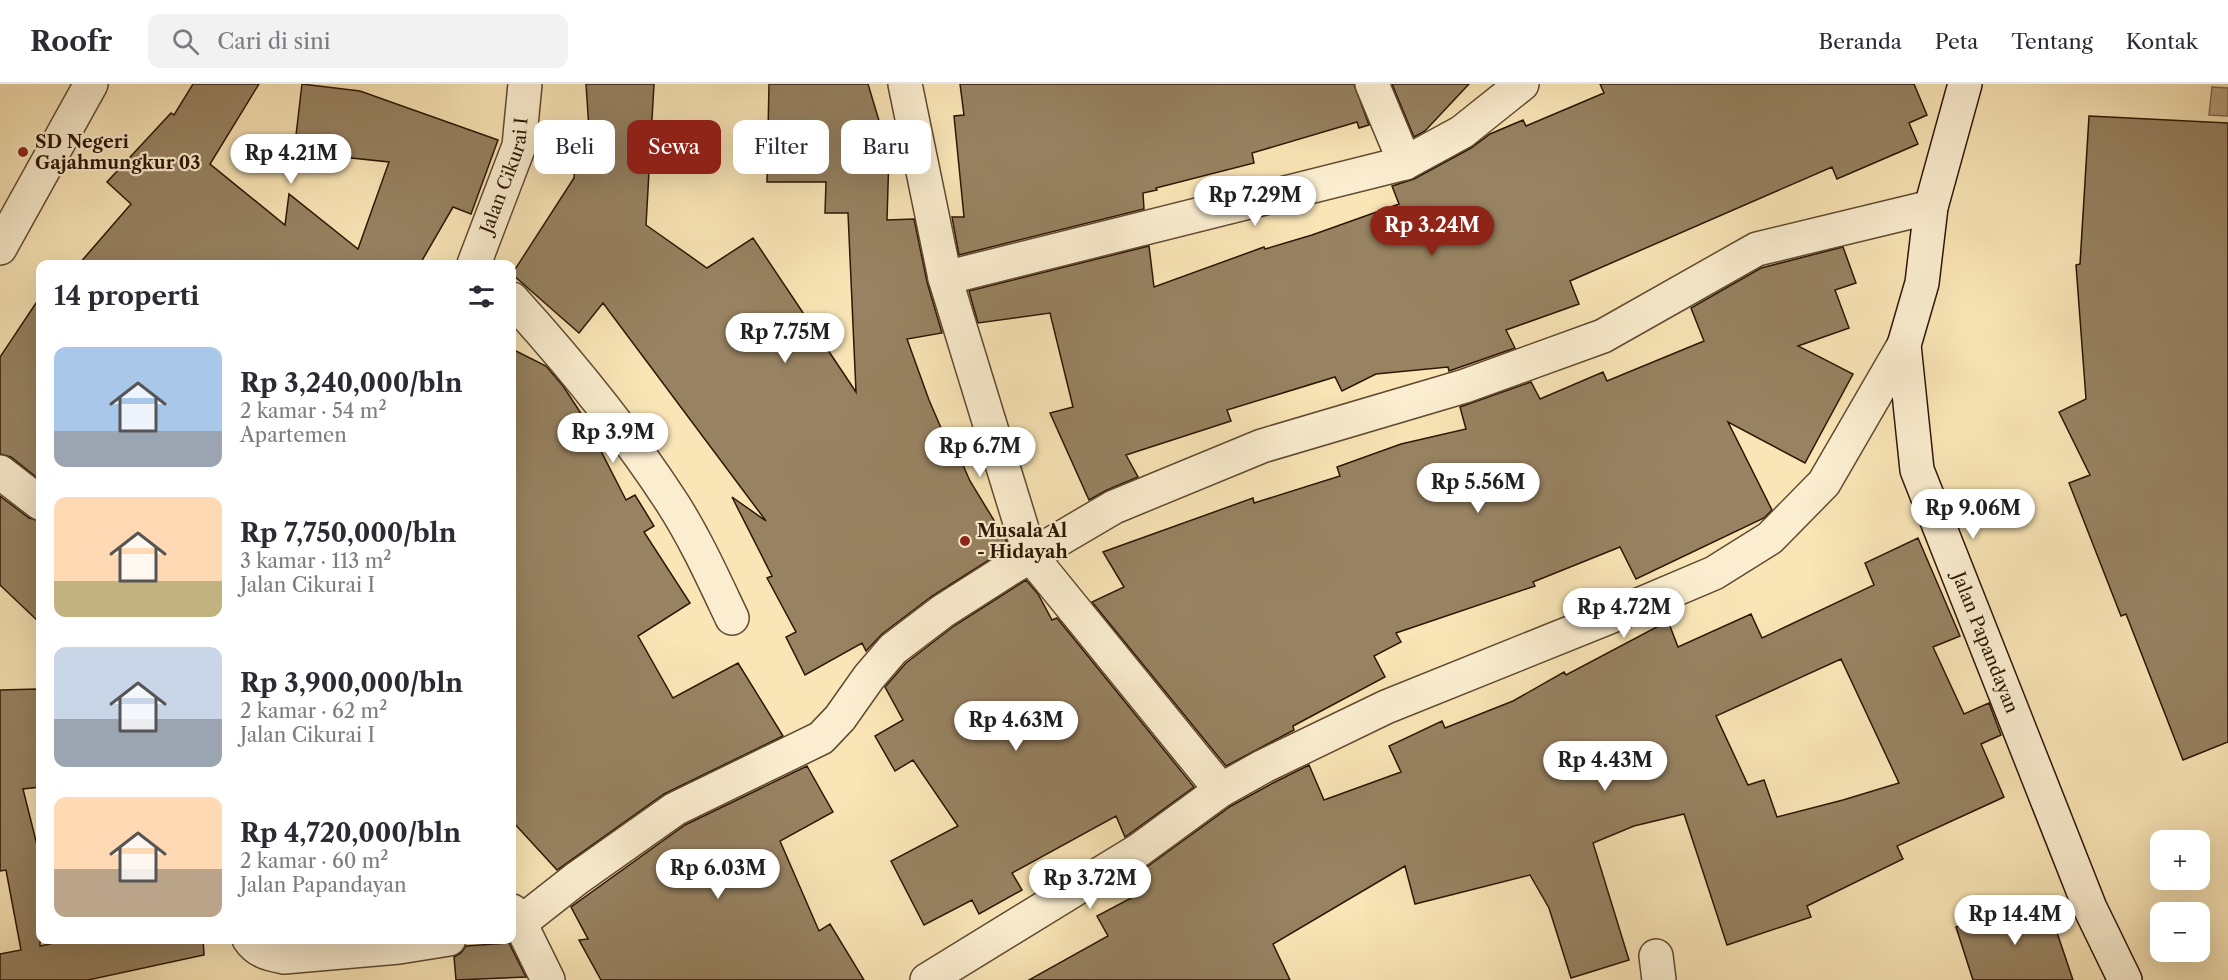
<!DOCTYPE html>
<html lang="id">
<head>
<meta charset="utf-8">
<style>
  :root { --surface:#fff; --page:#f2f2f3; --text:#2b2b33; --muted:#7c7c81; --line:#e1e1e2; --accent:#8f2418 }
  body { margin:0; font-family:"Libre Caslon Text",serif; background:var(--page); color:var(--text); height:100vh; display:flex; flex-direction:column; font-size:22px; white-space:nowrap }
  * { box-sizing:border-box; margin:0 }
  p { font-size:20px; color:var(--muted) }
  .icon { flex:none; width:33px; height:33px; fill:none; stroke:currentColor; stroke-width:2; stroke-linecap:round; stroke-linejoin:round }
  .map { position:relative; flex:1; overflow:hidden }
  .drawer { position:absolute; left:36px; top:176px; width:480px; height:684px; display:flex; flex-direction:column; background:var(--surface); border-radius:12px; box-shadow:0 6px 24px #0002 }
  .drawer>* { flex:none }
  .guide { position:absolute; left:534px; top:36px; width:570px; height:54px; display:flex; gap:12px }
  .controls { position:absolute; left:2150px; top:746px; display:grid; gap:12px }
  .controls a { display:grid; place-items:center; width:60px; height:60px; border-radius:12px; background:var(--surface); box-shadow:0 6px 24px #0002; font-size:30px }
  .price { position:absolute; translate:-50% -51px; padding:0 14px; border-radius:21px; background:#fff; color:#222; font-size:20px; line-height:39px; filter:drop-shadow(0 2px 3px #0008) }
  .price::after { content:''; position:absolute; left:50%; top:36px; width:18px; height:14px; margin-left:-9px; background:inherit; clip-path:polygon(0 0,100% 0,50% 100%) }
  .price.active { background:var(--accent); color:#fff }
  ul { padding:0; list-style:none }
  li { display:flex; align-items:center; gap:18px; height:150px; padding:0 18px }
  li span { display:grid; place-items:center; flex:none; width:168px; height:120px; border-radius:12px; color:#555 }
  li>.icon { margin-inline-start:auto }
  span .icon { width:72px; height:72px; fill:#fffc; stroke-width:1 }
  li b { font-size:26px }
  h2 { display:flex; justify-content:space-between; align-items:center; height:72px; padding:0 18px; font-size:26px }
  .tag { padding:0 21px; border-radius:12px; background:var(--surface); box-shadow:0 6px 24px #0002; font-size:21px; line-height:54px }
  .tag.active { background:var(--accent); color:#fff }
  header { display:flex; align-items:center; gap:36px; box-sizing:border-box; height:84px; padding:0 30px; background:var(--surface); border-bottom:2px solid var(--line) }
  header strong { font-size:28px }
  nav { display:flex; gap:33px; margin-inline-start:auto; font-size:21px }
  .search { width:420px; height:54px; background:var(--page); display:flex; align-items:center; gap:15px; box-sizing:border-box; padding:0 21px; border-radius:12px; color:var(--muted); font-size:22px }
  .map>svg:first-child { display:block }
</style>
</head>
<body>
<header>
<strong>Roofr</strong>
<div class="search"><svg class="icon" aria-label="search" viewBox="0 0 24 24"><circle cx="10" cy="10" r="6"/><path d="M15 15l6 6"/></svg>Cari di sini</div>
<nav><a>Beranda</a><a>Peta</a><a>Tentang</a><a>Kontak</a></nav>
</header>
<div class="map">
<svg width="2228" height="896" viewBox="0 0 2228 896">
  <rect width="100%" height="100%" fill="#f9e5b6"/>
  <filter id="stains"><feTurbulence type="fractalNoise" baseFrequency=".00333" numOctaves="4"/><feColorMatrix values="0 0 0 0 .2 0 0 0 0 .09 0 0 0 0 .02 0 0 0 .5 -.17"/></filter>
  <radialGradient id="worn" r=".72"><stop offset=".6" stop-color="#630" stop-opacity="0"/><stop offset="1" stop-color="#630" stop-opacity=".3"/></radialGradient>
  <path fill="#b49f7a" stroke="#7e684b" stroke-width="1.5" d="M2212,3L2228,4V32L2209,31Z"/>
  <path fill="#978261" stroke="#2d1605" stroke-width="1.5" fill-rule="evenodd" d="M193,0H259L210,80L285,141L289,110L358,165L389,78L294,68L302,0L360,7L498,56L471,130L453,123L420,180H79L131,120L107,98L171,29L174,31Z
    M586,0H654L646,141L707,184L753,154L856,308L848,129H825L826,98H767L769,0H868L889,70L887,136L914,135L927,198L942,249L907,255L929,316L951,367L956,365L970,397L1006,456L1008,464L932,512L882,550L866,567L862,559L805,591L786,553L796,548L767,494L772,492L732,413L766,437L603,219L579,249L512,190L574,94L576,45H589Z
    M960,0H1354L1369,41L1359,44L1357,38L1252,69L1254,79L1156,104L1157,106L1143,109L1144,125L959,171L952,133H964L954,32L964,31Z
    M1392,0H1469L1425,47L1414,53Z
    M1600,0H1914L1927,31L1909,39L1918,60L1837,95L1832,83L1570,197L1579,220L1506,246L1515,264L1449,287L1448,283L1376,290L1342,307L1335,293L1227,326L1231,337L1126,371L1138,393L1107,406L1089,416L1050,329L1073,323L1050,229L978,239L969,207L1149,162L1154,203L1264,163L1265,165L1312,151L1399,120L1392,102L1414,95L1471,64L1490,50L1523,36L1526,42L1604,9Z
    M2089,32L2228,39V658L2183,676L2126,530L2121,532L2069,399L2090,391L2059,328L2086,315L2076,181L2080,180Z
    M1843,163L1856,199L1835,206L1849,244L1798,262L1853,290L1805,379L1728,338L1772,426L1764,434L1636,495L1620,463L1533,498L1535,502L1396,549L1401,558L1374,572L1385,593L1293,642L1294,646L1226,682L1092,518L1124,503L1103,468L1253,414L1254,419L1340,392L1337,383L1401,360L1466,345L1460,323L1531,298L1540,315L1603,288L1607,297L1704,257L1691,224L1761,184Z
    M40,213V396L11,373L0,370V273Z
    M512,265L546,282L563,302L584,334L626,416L635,411L654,442L644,448L690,519L638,552L673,614L738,579L783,652L664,710L557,786L512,737Z
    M0,412L29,434L40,437V539L0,501Z
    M1918,454L1960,552L1933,563L1964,630L1989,619L2001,651L1981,660L2004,713L1897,762L1903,775L1807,822L1811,833L1727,861L1684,730L1634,742L1593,759L1629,876L1571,894L1549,824L1530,791L1415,820L1405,782L1273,860L1290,896H1029L1108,852L1097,832L1135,812L1134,810L1146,803L1140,788L1231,722L1273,699L1309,681L1324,716L1401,688L1389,662L1442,637L1445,644L1513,617L1564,588L1566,591L1668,537L1678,563L1751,530L1762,554L1874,501L1865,479ZM1841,575L1899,699L1843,716L1777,733L1764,696L1748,701L1716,632Z
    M1026,496L1038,510L1052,536L1057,534L1194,703L1125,753L1116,732L1012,789L1022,806L979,830L972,816L924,841L891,777L958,742L913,676L895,687L875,652L903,636L885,603L906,579L954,542Z
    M37,605L38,668L40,667V703L23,705L40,773V862L73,855H203L204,871L88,896H0V870L21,866L6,786L0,787V606Z
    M807,682L833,728L780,757L819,847L830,840L864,896H601L579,856L588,855L571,823L685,741Z
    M2045,813L2073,896H1973L1956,843Z
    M509,859L526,893L456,896L454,873L461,869L466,862Z"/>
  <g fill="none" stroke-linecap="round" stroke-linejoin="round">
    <defs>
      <g id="street">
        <path d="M905,0L945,194L1030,471L1221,706"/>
        <path d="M1372,0L1405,79"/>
        <path d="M0,164L91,0"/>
        <path id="s1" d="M474,180L519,62L525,0"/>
        <path d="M945,194L1405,79L1462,48L1522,0"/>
        <path d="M512,215C570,279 626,347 673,420C696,456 714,496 732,534"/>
        <path d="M0,388L40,419"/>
        <path d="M512,827L520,839L548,896"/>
        <path d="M512,841L520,839L576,795L675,725L821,654L840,634L869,593L893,565L943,527L1012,483L1114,423L1262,362L1465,302L1603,252L1757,165L1931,123"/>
        <path d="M249,855C258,868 269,870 284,873L399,863L449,855"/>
        <path d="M1656,872L1659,896"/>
        <path d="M927,896L1139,766L1221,706L1264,682L1386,623L1622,528L1714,489L1770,454L1824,399L1904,261"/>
      </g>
      <g id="secondary">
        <path id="s2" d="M1965,0L1931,123L1922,199L1904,261L1917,386L2090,824L2125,896"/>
      </g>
    </defs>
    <use href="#street" stroke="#604a31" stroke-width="36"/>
    <use href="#secondary" stroke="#2d1605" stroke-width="36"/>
    <use href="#street" stroke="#fbeed0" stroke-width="33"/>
    <use href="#secondary" stroke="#fbeed0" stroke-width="33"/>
  </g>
  <g fill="#8f2418" stroke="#fbeed0" stroke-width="2">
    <circle cx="23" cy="68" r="6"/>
    <circle cx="965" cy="457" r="6"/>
  </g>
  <g text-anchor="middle" stroke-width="4.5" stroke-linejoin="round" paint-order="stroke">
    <g font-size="18" font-weight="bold" fill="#2d1605" stroke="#fbeed0" text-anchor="start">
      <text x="35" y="64">SD Negeri<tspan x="35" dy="21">Gajahmungkur 03</tspan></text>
      <text x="977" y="453">Musala Al<tspan x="977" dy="21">- Hidayah</tspan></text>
    </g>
    <g font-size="18" fill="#2d1605" stroke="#fbeed0">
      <text dy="6" stroke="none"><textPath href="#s1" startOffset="94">Jalan Cikurai I</textPath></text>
      <text dy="6" stroke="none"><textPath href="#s2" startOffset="580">Jalan Papandayan</textPath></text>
    </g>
  </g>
  <rect width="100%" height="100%" filter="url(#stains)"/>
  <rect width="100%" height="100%" fill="url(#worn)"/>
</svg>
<div class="controls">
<a>+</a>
<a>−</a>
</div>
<b class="price" style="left:291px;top:101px">Rp 4.21M</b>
<b class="price" style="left:1255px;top:143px">Rp 7.29M</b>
<b class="price active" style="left:1432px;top:173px">Rp 3.24M</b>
<b class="price" style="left:785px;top:280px">Rp 7.75M</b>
<b class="price" style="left:613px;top:380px">Rp 3.9M</b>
<b class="price" style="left:980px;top:394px">Rp 6.7M</b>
<b class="price" style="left:1478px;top:430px">Rp 5.56M</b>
<b class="price" style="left:1973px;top:456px">Rp 9.06M</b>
<b class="price" style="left:1624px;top:555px">Rp 4.72M</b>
<b class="price" style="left:1016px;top:668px">Rp 4.63M</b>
<b class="price" style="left:1605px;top:708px">Rp 4.43M</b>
<b class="price" style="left:718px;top:816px">Rp 6.03M</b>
<b class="price" style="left:1090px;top:826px">Rp 3.72M</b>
<b class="price" style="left:2015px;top:862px">Rp 14.4M</b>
<div class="guide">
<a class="tag">Beli</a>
<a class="tag active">Sewa</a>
<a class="tag">Filter</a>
<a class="tag">Baru</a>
</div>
<section class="drawer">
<h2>14 properti<svg class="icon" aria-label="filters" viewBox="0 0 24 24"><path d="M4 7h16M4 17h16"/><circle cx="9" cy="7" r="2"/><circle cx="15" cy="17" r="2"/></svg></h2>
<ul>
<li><span style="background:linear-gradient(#a9c7e8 70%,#9aa5b1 0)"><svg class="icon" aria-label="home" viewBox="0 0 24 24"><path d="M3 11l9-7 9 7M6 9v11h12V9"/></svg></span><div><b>Rp 3,240,000/bln</b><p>2 kamar · 54 m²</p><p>Apartemen</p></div></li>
<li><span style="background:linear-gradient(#ffd9b3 70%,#c2b280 0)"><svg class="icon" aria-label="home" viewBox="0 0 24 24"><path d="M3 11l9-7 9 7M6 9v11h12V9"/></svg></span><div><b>Rp 7,750,000/bln</b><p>3 kamar · 113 m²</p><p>Jalan Cikurai I</p></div></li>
<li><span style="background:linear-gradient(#c9d6e8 60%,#9aa5b1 0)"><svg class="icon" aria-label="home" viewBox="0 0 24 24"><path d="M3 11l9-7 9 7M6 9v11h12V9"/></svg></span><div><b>Rp 3,900,000/bln</b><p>2 kamar · 62 m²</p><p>Jalan Cikurai I</p></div></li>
<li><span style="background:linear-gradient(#ffd9b3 60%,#b9a48a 0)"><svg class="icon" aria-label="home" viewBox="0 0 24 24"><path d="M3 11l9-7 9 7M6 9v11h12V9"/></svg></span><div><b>Rp 4,720,000/bln</b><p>2 kamar · 60 m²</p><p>Jalan Papandayan</p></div></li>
</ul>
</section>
</div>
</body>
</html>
